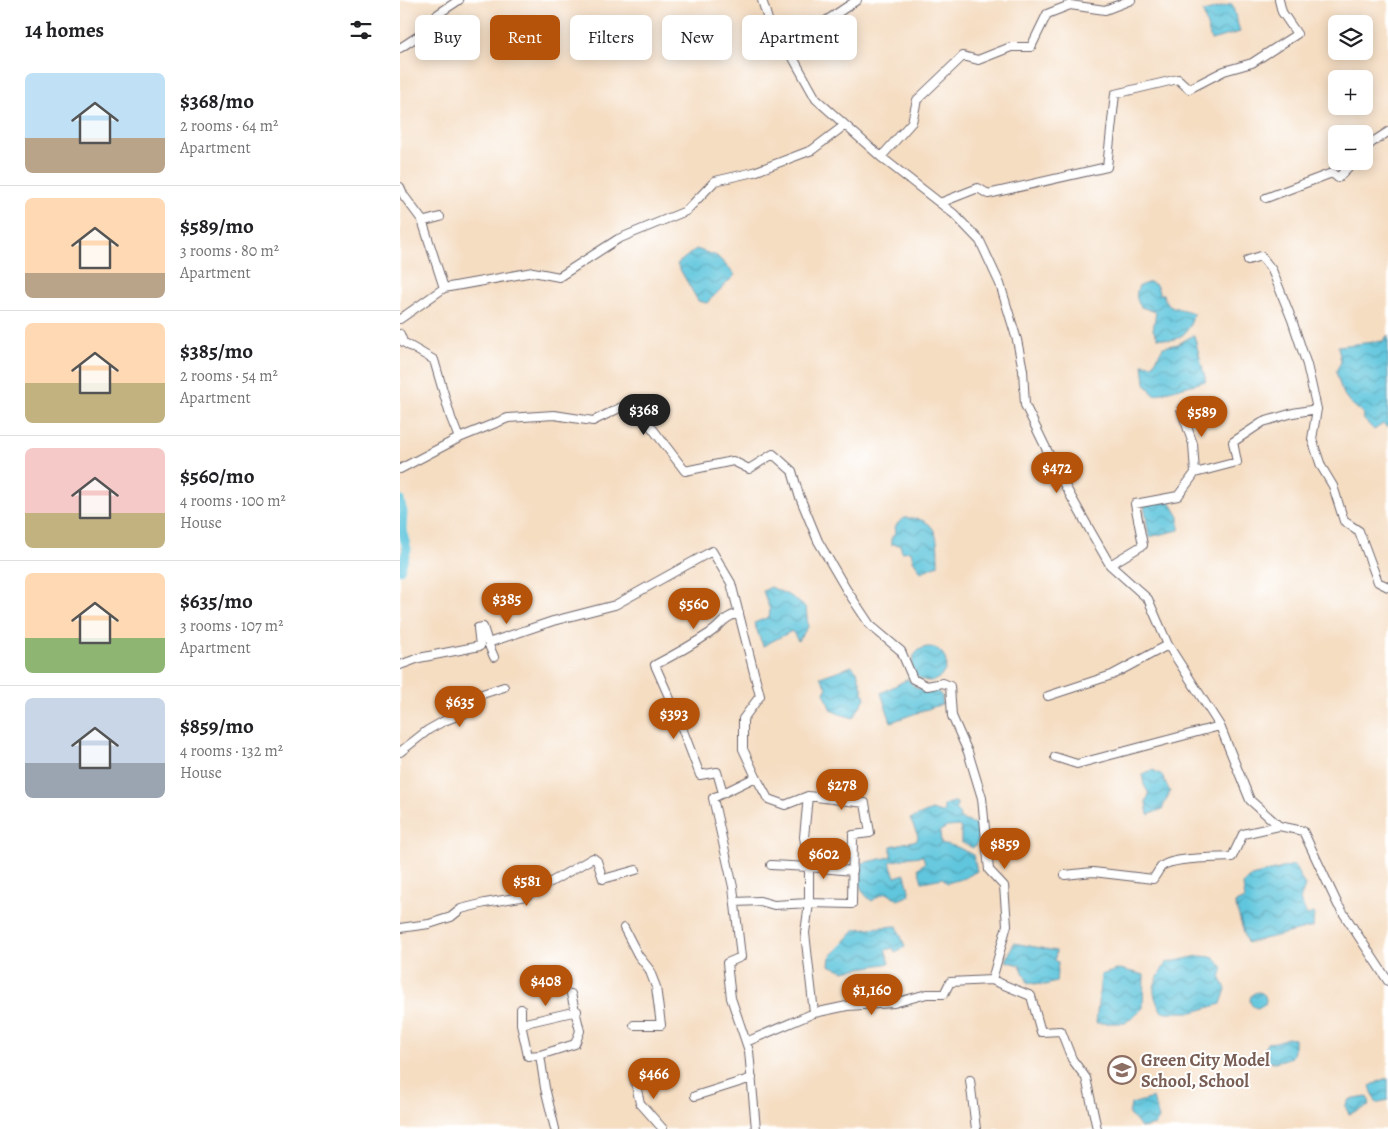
<!DOCTYPE html>
<html lang="en">
<head>
<meta charset="utf-8">
<style>
  :root { --surface:#fff; --page:#f2f2f2; --text:#202124; --muted:#757577; --line:#e0e0e0; --accent:#b45309 }
  body { margin:0; font-family:Alegreya,serif; background:var(--page); color:var(--text); height:100vh; display:flex; flex-direction:column; font-size:19px; white-space:nowrap }
  * { box-sizing:border-box; margin:0 }
  p { font-size:16px; color:var(--muted) }
  .icon { flex:none; width:28px; height:28px; fill:none; stroke:currentColor; stroke-width:2; stroke-linecap:round; stroke-linejoin:round }
  .map { position:relative; flex:1; overflow:hidden }
  .panel { display:flex; flex-direction:column; background:var(--surface); width:400px }
  .panel>* { flex:none }
  .top-card { position:absolute; left:15px; top:15px; width:475px; height:45px; display:flex; gap:10px }
  .tools { position:absolute; left:928px; top:15px; display:grid; gap:10px }
  .tools a { display:grid; place-items:center; width:45px; height:45px; border-radius:8px; background:var(--surface); box-shadow:0 2px 12px #0003; font-size:25px }
  .price { position:absolute; translate:-50% -42px; padding:0 11px; border-radius:18px; background:var(--accent); color:#fff; font-size:16px; line-height:32px; filter:drop-shadow(0 1px 2px #0008) }
  .price::after { content:''; position:absolute; left:50%; top:30px; width:15px; height:11px; margin-left:-8px; background:inherit; clip-path:polygon(0 0,100% 0,50% 100%) }
  .price.on { background:#222; color:#fff }
  ul { padding:0; list-style:none }
  li { display:flex; align-items:center; gap:15px; height:125px; padding:0 25px }
  li+li { border-top:1px solid var(--line) }
  li span { display:grid; place-items:center; flex:none; width:140px; height:100px; border-radius:8px; color:#555 }
  li>.icon { margin-inline-start:auto }
  span .icon { width:60px; height:60px; fill:#fffc; stroke-width:1 }
  li b { font-size:21px }
  h2 { display:flex; justify-content:space-between; align-items:center; height:60px; padding:0 25px; font-size:21px }
  .pill { padding:0 18px; border-radius:8px; background:var(--surface); box-shadow:0 2px 12px #0003; font-size:18px; line-height:45px }
  .pill.on { background:var(--accent); color:#fff }
  main { display:flex; flex:1; min-height:0 }
  .map>svg:first-child { display:block }
</style>
</head>
<body>
<main>
<section class="panel">
<h2>14 homes<svg class="icon" aria-label="filters" viewBox="0 0 24 24"><path d="M4 7h16M4 17h16"/><circle cx="9" cy="7" r="2"/><circle cx="15" cy="17" r="2"/></svg></h2>
<ul>
<li><span style="background:linear-gradient(#bfe0f5 65%,#b9a48a 0)"><svg class="icon" aria-label="home" viewBox="0 0 24 24"><path d="M3 11l9-7 9 7M6 9v11h12V9"/></svg></span><div><b>$368/mo</b><p>2 rooms · 64 m²</p><p>Apartment</p></div></li>
<li><span style="background:linear-gradient(#ffd9b3 75%,#b9a48a 0)"><svg class="icon" aria-label="home" viewBox="0 0 24 24"><path d="M3 11l9-7 9 7M6 9v11h12V9"/></svg></span><div><b>$589/mo</b><p>3 rooms · 80 m²</p><p>Apartment</p></div></li>
<li><span style="background:linear-gradient(#ffd9b3 60%,#c2b280 0)"><svg class="icon" aria-label="home" viewBox="0 0 24 24"><path d="M3 11l9-7 9 7M6 9v11h12V9"/></svg></span><div><b>$385/mo</b><p>2 rooms · 54 m²</p><p>Apartment</p></div></li>
<li><span style="background:linear-gradient(#f6c9c9 65%,#c2b280 0)"><svg class="icon" aria-label="home" viewBox="0 0 24 24"><path d="M3 11l9-7 9 7M6 9v11h12V9"/></svg></span><div><b>$560/mo</b><p>4 rooms · 100 m²</p><p>House</p></div></li>
<li><span style="background:linear-gradient(#ffd9b3 65%,#8fb573 0)"><svg class="icon" aria-label="home" viewBox="0 0 24 24"><path d="M3 11l9-7 9 7M6 9v11h12V9"/></svg></span><div><b>$635/mo</b><p>3 rooms · 107 m²</p><p>Apartment</p></div></li>
<li><span style="background:linear-gradient(#c9d6e8 65%,#9aa5b1 0)"><svg class="icon" aria-label="home" viewBox="0 0 24 24"><path d="M3 11l9-7 9 7M6 9v11h12V9"/></svg></span><div><b>$859/mo</b><p>4 rooms · 132 m²</p><p>House</p></div></li>
</ul>
</section>
<div class="map">
<svg width="988" height="1129" viewBox="0 0 988 1129">
  <defs>
    <pattern id="water-waves" width="16" height="10" patternUnits="userSpaceOnUse" patternTransform="scale(1.25)"><rect width="16" height="10" fill="#60c6dd"/><path d="M0 5q4-4 8 0t8 0" fill="none" stroke="#4fa0b4"/></pattern>
  </defs>
  <rect width="100%" height="100%" fill="#fff"/>
  <filter id="ink" filterUnits="userSpaceOnUse"><feTurbulence type="fractalNoise" baseFrequency=".02" numOctaves="2"/><feDisplacementMap in="SourceGraphic" scale="10" xChannelSelector="R" yChannelSelector="G"/><feConvolveMatrix kernelMatrix="1 2 1 2 8 2 1 2 1" color-interpolation-filters="sRGB"/></filter>
  <filter id="wash" filterUnits="userSpaceOnUse"><feTurbulence type="fractalNoise" baseFrequency=".0096" numOctaves="4" result="noise"/><feDisplacementMap in="SourceGraphic" scale="20" xChannelSelector="R" yChannelSelector="G"/><feGaussianBlur stdDeviation="1.12" result="paint"/><feColorMatrix in="noise" values="0 0 0 0 0 0 0 0 0 0 0 0 0 0 0 0 0 1.4 0 .05"/><feComposite in="paint" operator="in"/></filter>
  <g filter="url(#wash)">
    <rect width="100%" height="100%" fill="#f5ddc2"/>
    <path fill="url(#water-waves)" stroke="#41748c" d="M832,4L840,32L811,40L803,12Z
      M296,249L317,256L335,275L307,303L298,301L277,264Z
      M750,282L756,285L760,294H763C767,310 779,307 793,313C792,325 785,338 771,340C767,340 762,338 758,338L753,330L756,312L741,307C736,300 735,294 739,286Z
      M794,335L806,381L754,395L745,383L743,364L753,365L763,347L778,344Z
      M988,335V428L983,424L974,430L964,420L963,413C944,399 942,394 936,371L941,362L938,346L983,341Z
      M769,500L779,517V530L749,537L744,504Z
      M505,518C539,517 538,539 538,565L521,572L513,560L511,551L502,552L500,545L491,544V539L496,531L495,527L500,521Z
      M371,587L392,597L406,608L408,627L398,641L392,631L363,646L354,623L369,617L370,610L363,591Z
      M512 664a17 17 0 1 1 34 0a17 17 0 1 1-34 0Z
      M452,666L457,671L465,698L453,718C446,715 434,714 430,708C428,704 427,698 424,693L427,687L420,677Z
      M508,679C517,691 521,691 535,689L542,696V704L491,722L481,693Z
      M753,770L762,775L770,792L762,809L748,815L746,802L749,794L744,785L742,774Z
      M554,802L557,803L556,810L559,813L560,819L578,825V843L573,848L561,842V829L559,826L547,827L540,831L541,843L557,847L573,855L577,871L565,878L547,883L543,878L522,882L518,868L525,863L523,856L511,857L490,862L495,877L505,874L510,895L498,900L487,893L480,895L472,901C455,888 461,881 462,863L491,857V846L517,840L518,836L510,819L532,810L541,813L544,812V805Z
      M894,865L905,886L900,900L907,915L914,913L913,927L847,943L835,903L845,899L843,885L851,876Z
      M497,926L505,947L495,952L493,948L485,950L490,963L443,971L429,965L430,957L456,929Z
      M614,943L656,951L655,960L658,962L656,982L646,985L628,983L620,965L606,961Z
      M798,956L814,957L823,968L820,977L826,989L821,1004L793,1012H762C748,988 754,985 766,963Z
      M720,969L744,975L743,1008L725,1023H696L701,975Z
      M850 1000a8 8 0 1 1 16 0a8 8 0 1 1-16 0Z
      M887,1038L894,1039V1051L892,1057L876,1062L866,1061L868,1054L865,1049L867,1043L877,1042Z
      M984,1079H988V1100L976,1103L970,1086Z
      M967,1097L970,1103L969,1106L949,1114L945,1106L949,1100Z
      M753,1098L759,1119L755,1125L741,1128L735,1120L729,1115L731,1104Z"/>
    <g fill="none" stroke-linecap="round" stroke-linejoin="round">
      <path stroke="#60c6dd" stroke-width="9" d="M0,500L3,512L2,530L7,549L0,570"/>
    </g>
  </g>
  <g filter="url(#ink)">
    <g fill="none" stroke-linecap="round" stroke-linejoin="round">
      <defs>
        <path id="street" d="M362,0L369,23L387,47L416,99L481,157L554,214L580,241L600,284L617,340L623,370L625,405L660,477L691,532L710,565L748,599L768,645L820,726L850,800L879,826L903,831L938,905L988,981
          M387,47L457,0
          M0,48L23,33L38,14L59,0
          M964,151L971,143L988,132
          M481,157L512,122L517,100L563,56L578,60L611,47H631L647,14L670,5L705,10L731,0
          M0,187L4,196L22,220L25,221L40,217
          M866,198L932,173L938,178L954,161
          M540,203L578,188L588,194L707,167L715,94L778,79L789,89L824,71L852,63L897,34L882,12L879,0
          M22,220L44,288
          M848,260L861,256L872,270L892,320L907,365L917,409L912,439L921,466L933,486L944,521L959,531L978,582L988,587
          M0,319L44,288L133,272L159,277L218,239L286,211L315,181L354,172L412,150L445,125
          M0,334L3,342L34,360L51,418L59,438L108,418L154,415L193,421L232,402L285,471L333,461L349,469L373,454L392,471L399,495L418,541L446,589L470,625L501,651L513,679L527,686L543,683L550,686L552,716L568,752L582,798L589,870L604,886L607,925L592,980L631,996L641,1032L661,1031L672,1059L686,1078L697,1129
          M781,409L793,444L795,473
          M0,469L59,438
          M710,565L743,545L735,504L778,496L795,473L837,462L833,442L863,422L893,413L917,409
          M94,657L88,643L153,621L215,605L312,551L331,583L360,696L343,719V749L356,777L313,798L333,887L341,957L327,963L331,998L349,1051L356,1129
          M0,665L19,658L80,646L78,628L83,627L88,643
          M648,696L712,675L768,645
          M0,752L28,730L44,721L78,708L76,696L104,687
          M655,757L677,764L820,726
          M323,793L317,772L300,775L277,715L255,665C274,655 292,645 310,633C323,624 322,618 339,613
          M371,865L409,867L404,837L408,796
          M665,875L693,872L753,879C756,875 759,869 762,866C774,857 817,858 832,857L843,834L879,826
          M335,902L360,901L374,905L409,903L452,904L453,835L470,833L465,803L408,796L385,805L368,799L356,777
          M0,928L29,924L51,917L61,909L85,903L126,896L193,858L197,861L203,879L236,870
          M224,928L238,955L249,969L256,987L261,1025H234
          M121,1009V1024L128,1056L140,1055L175,1044L180,1031L171,994
          M414,1013L405,933L409,903V867L453,871
          M121,1024L177,1011
          M346,1042L414,1013L447,1006L494,1003L527,994H544L550,982L592,980
          M140,1055L145,1088L155,1129
          M234,1077L240,1103L263,1129
          M570,1080L576,1129
          M295,1096L352,1078"/>
      </defs>
      <use href="#street" stroke="#6c636a" stroke-width="10"/>
      <use href="#street" stroke="#fff" stroke-width="8"/>
    </g>
  </g>
  <defs>
    <symbol id="school-ring" viewBox="-11 -11 22 22"><circle r="9.5" fill="#fff" stroke="#8d6e63" stroke-width="1.5"/><path d="M0-5L7-2L0 1L-7-2ZM-4 1L0 2.5L4 1V4Q0 6-4 4Z" fill="#8d6e63"/></symbol>
  </defs>
  <g fill-rule="evenodd">
    <use href="#school-ring" x="706" y="1054" width="32" height="32"/>
  </g>
  <g text-anchor="middle" stroke-width="4" stroke-linejoin="round" paint-order="stroke">
    <g font-size="18" font-weight="bold" fill="#785e54" stroke="#fff" text-anchor="start">
      <text x="741" y="1066">Green City Model<tspan x="741" dy="21">School, School</tspan></text>
    </g>
  </g>
</svg>
<div class="tools">
<a><svg class="icon" aria-label="layers" viewBox="0 0 24 24"><path d="M12 4l9 5-9 5-9-5zM3 14l9 5 9-5"/></svg></a>
<a>+</a>
<a>−</a>
</div>
<b class="price on" style="left:244px;top:436px">$368</b>
<b class="price" style="left:802px;top:438px">$589</b>
<b class="price" style="left:657px;top:494px">$472</b>
<b class="price" style="left:107px;top:625px">$385</b>
<b class="price" style="left:294px;top:630px">$560</b>
<b class="price" style="left:60px;top:728px">$635</b>
<b class="price" style="left:274px;top:740px">$393</b>
<b class="price" style="left:442px;top:811px">$278</b>
<b class="price" style="left:605px;top:870px">$859</b>
<b class="price" style="left:424px;top:880px">$602</b>
<b class="price" style="left:127px;top:907px">$581</b>
<b class="price" style="left:146px;top:1007px">$408</b>
<b class="price" style="left:472px;top:1016px">$1,160</b>
<b class="price" style="left:254px;top:1100px">$466</b>
<div class="top-card">
<a class="pill">Buy</a>
<a class="pill on">Rent</a>
<a class="pill">Filters</a>
<a class="pill">New</a>
<a class="pill">Apartment</a>
</div>
</div>
</main>
</body>
</html>
